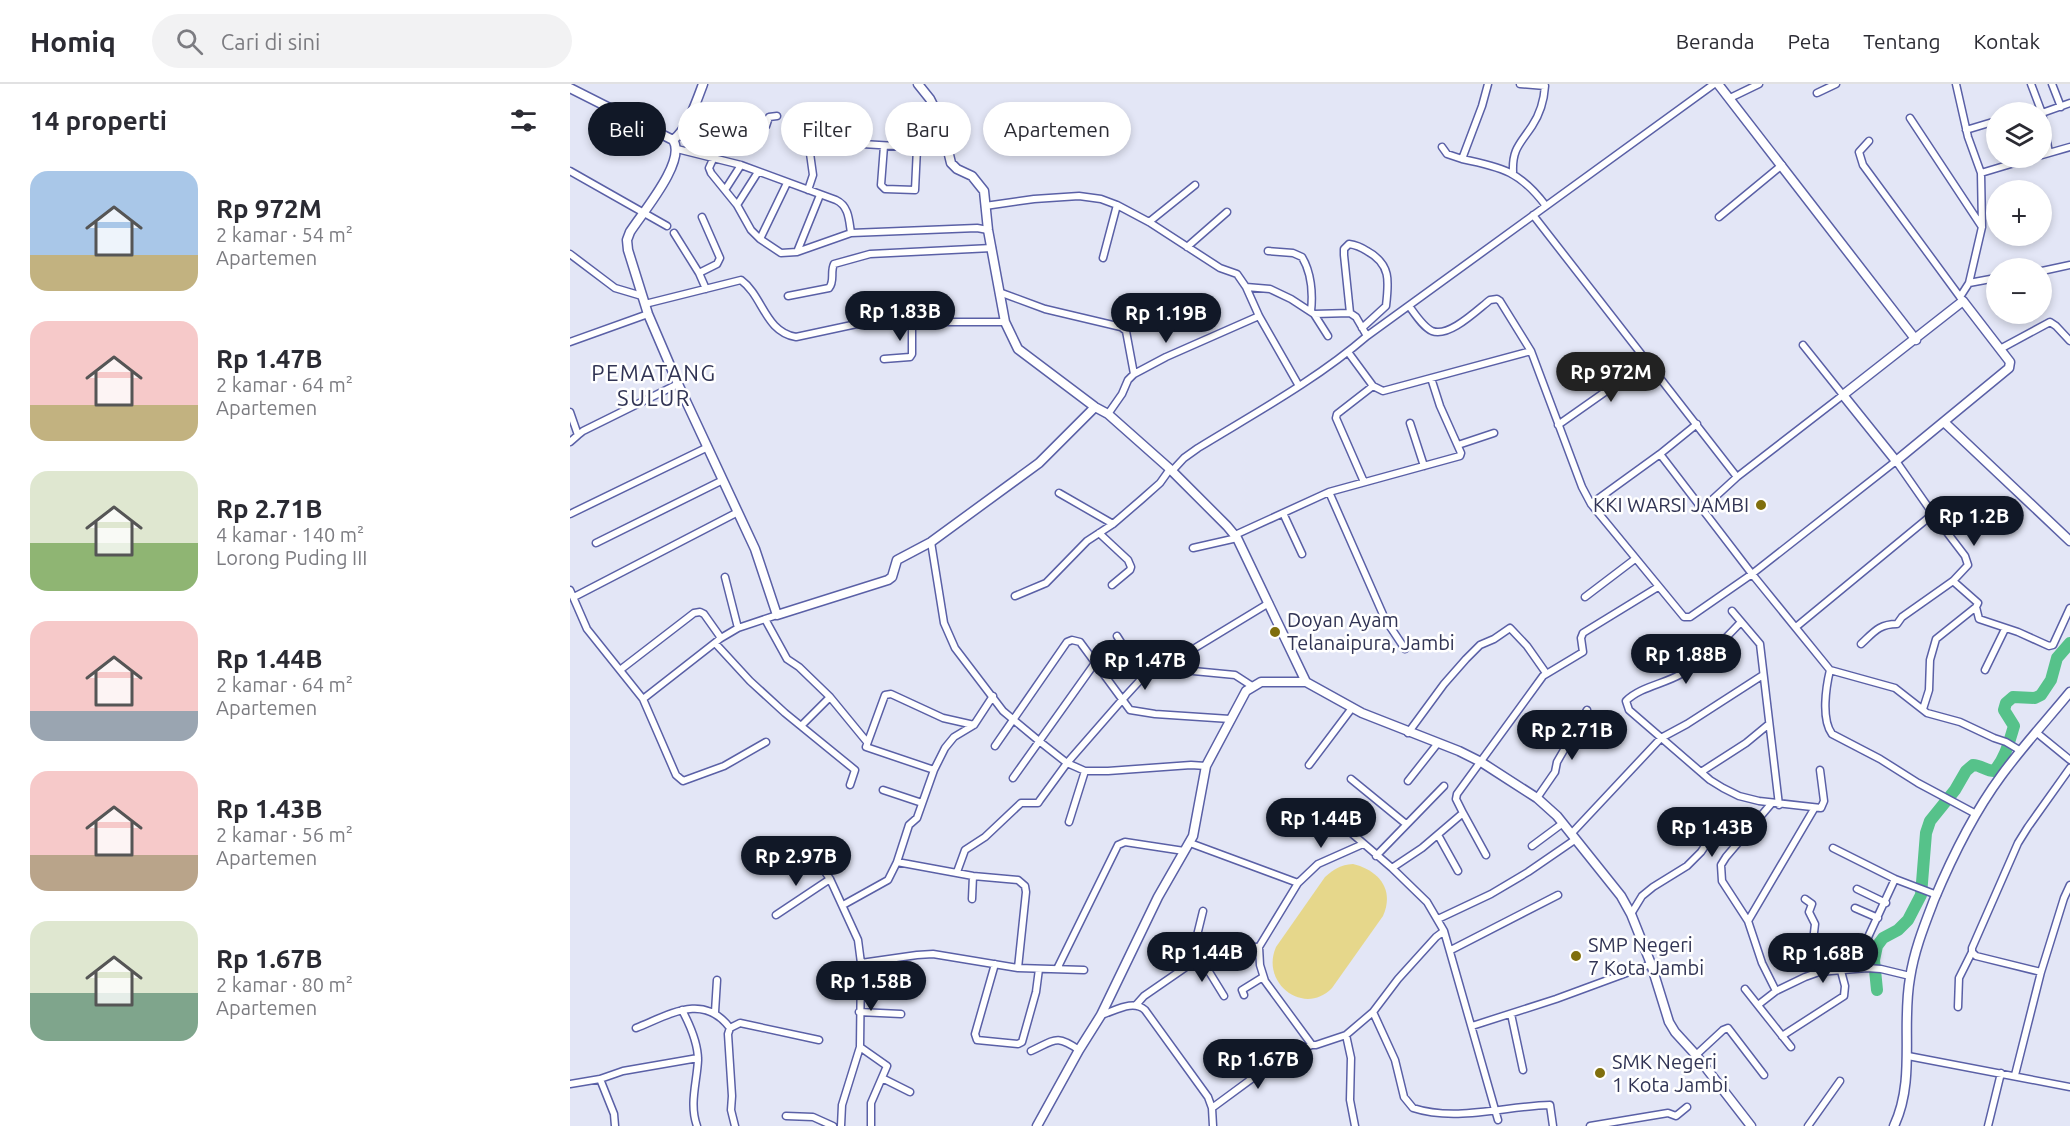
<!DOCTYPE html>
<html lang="id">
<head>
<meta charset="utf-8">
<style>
  :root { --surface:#fff; --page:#f2f2f3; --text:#2b2b33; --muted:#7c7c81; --line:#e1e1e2; --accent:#111827 }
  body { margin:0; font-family:Ubuntu,sans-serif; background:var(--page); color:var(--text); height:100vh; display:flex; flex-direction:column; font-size:22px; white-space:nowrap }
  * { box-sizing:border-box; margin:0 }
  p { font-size:20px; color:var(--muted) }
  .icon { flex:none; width:33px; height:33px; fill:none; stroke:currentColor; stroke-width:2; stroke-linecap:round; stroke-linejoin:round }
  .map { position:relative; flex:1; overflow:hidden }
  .panel { display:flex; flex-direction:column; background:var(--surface); width:570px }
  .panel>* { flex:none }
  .hud { position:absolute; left:18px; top:18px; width:570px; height:54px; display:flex; gap:12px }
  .buttons { position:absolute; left:1416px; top:18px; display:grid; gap:12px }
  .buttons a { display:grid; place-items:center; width:66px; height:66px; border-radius:50%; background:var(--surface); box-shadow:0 3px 9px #0003; font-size:30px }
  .price { position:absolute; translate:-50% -51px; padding:0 14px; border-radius:21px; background:var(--accent); color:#fff; font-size:20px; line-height:39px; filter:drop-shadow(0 2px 3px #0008) }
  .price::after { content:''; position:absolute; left:50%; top:36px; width:18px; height:14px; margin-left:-9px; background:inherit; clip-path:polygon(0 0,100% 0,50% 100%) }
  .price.selected { background:#222; color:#fff }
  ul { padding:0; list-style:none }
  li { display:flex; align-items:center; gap:18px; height:150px; padding:0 30px }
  li span { display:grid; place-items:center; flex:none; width:168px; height:120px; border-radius:18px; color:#555 }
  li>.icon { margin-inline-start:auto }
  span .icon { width:72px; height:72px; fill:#fffc; stroke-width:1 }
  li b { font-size:26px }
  h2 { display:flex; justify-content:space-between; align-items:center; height:72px; padding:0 30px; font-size:26px }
  .tag { padding:0 21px; border-radius:27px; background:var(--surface); box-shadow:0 3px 9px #0003; font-size:21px; line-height:54px }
  .tag.selected { background:var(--accent); color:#fff }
  header { display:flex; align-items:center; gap:36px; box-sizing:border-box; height:84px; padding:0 30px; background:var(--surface); border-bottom:2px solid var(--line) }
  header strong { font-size:28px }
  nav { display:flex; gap:33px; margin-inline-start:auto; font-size:21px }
  .search { width:420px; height:54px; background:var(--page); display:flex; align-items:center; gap:15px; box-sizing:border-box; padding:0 21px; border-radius:33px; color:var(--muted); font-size:22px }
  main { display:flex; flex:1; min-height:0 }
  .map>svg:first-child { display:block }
</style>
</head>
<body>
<header>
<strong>Homiq</strong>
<div class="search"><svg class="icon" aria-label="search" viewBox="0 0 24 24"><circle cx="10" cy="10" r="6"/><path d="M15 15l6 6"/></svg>Cari di sini</div>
<nav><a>Beranda</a><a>Peta</a><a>Tentang</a><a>Kontak</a></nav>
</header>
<main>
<section class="panel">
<h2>14 properti<svg class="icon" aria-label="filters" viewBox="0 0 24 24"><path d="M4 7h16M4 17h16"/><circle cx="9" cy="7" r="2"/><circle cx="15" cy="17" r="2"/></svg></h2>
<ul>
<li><span style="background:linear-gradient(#a9c7e8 70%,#c2b280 0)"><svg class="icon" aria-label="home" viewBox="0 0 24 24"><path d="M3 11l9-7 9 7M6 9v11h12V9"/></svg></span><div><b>Rp 972M</b><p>2 kamar · 54 m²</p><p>Apartemen</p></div></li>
<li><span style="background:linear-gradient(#f6c9c9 70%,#c2b280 0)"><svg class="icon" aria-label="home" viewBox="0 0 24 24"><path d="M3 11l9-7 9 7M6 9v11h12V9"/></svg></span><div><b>Rp 1.47B</b><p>2 kamar · 64 m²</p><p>Apartemen</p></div></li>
<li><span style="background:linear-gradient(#dfe7d0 60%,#8fb573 0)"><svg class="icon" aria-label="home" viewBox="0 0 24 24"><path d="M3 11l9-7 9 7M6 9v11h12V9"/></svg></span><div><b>Rp 2.71B</b><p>4 kamar · 140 m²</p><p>Lorong Puding III</p></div></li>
<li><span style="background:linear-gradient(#f6c9c9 75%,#9aa5b1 0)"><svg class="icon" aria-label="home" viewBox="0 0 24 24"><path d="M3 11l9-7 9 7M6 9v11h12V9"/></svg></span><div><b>Rp 1.44B</b><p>2 kamar · 64 m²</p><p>Apartemen</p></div></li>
<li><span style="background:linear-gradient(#f6c9c9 70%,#b9a48a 0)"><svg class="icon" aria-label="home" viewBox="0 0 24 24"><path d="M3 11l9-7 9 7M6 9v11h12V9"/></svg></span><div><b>Rp 1.43B</b><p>2 kamar · 56 m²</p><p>Apartemen</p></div></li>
<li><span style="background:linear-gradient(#dfe7d0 60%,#7fa58c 0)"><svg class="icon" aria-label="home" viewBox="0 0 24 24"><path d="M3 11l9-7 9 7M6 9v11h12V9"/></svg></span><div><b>Rp 1.67B</b><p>2 kamar · 80 m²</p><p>Apartemen</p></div></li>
</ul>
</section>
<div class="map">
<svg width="1500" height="1042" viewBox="0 0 1500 1042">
  <rect width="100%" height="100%" fill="#e3e6f6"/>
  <path fill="#e6d78b" d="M783,780C808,786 825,805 813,832L762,904C734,933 690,899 706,863L755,793C764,785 770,781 783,780Z"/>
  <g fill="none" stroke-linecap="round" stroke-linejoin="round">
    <path stroke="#56c28a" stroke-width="12" d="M1307,906L1304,876L1307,862L1313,854L1328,846L1338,836L1351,811L1356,749L1360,737L1385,706L1396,687L1403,681C1411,681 1416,687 1424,687C1435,675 1439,658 1444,642L1434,626L1436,619L1443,613L1465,614L1471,611L1481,596L1487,574L1500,559"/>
    <defs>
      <path id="street" d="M918,0L912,22L892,75C932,83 951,88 976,122
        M1386,0L1398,53L1411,89
        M1461,0L1472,29L1479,69
        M1482,0L1491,23
        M1247,9L1266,0
        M1160,14L1189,0
        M125,21L149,38L192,44L196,42L199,33L207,32
        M1472,29L1500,19
        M1340,34L1412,143
        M1396,46L1426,37
        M238,55L243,91L238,106
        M1299,57L1289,68L1293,81L1393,217
        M292,60L376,65
        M314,62L311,101L315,105L345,106L347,64
        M872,63L877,70L892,75
        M107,65L171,81L266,116C279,122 279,136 281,149
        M1472,71L1500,63
        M144,73L139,84L141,89L167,121L181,146L190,155L211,169L227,168L281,149L407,144L418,146
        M0,87L97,142
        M943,88C942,65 950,60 962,42C970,30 974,17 975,2L950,0
        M155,106L171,81
        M167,121L188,88
        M415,122L464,115L509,112L531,115L547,121L579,138L650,184L667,190L676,203L700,205L721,215L744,230L780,229L786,233L797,252
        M963,131L1167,393L1273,311L1233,261
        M1149,133L1212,81
        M579,138L625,101
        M104,149L129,189L136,205
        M190,155L217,99
        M617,163L657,128
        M698,167L723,169L732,173C741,188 743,209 741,227
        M227,168L250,111
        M0,170L45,204L72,212
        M533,174L547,121
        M1472,187L1500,181
        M129,189L147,180L150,174L132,133
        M1399,199L1426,194
        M676,203L689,232L729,302
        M429,208L475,225L551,243L556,247L564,290
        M218,212L259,204C265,197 260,188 264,180L300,170L422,164
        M1390,213L1399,199L1412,143L1411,89L1461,74
        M75,220L171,196C193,212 195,248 226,253L296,238H435
        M839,222C845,230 853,243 862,247C879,254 907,226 920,216L927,215L930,217L961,267L1012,403L1021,420L1114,533H1120L1182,490L1326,377L1363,430L1395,472L1398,481L1383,497L1332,533L1327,540C1309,540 1304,548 1291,560
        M780,229L774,171V165L779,160C786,161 791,163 797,167C821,180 819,197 816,222L792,244
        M744,230L758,252
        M0,258L78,230
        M1430,265L1480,238L1486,242L1500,257
        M778,268L803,302L813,307L961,267
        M314,275L340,273L342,270V236
        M0,328L8,351L0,358
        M538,330L552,310L558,296L564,290L596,273L689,232
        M840,339L854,382
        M988,341L1079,277
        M8,351L13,347L108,300
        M888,361L924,349
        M1090,370L1182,490L1260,586L1325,604L1357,629L1390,638L1424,654L1436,658L1451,667
        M602,387L614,374L628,364C685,329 746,296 797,252L1144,0
        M794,398L766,334L767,330L803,302
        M759,408L815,535L835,565
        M489,409L543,440
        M1021,420L1090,370L1127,340
        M1132,425L1167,393
        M713,429L732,470
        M0,430L138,363
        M529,449L558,476L561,483L560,486L542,501
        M665,451L759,408L890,372L891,369L870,322L861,294
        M361,458L374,539L385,564L433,627L469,657L497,679L515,687H538L621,681L636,682
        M26,459L153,396
        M623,464L667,454
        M155,493L168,544
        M0,506L17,545L73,615
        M445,512L476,499L517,457L543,440L572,415L590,399L600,385
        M4,513L168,428
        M1015,513L1065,475
        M1406,523L1409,535L1448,548L1479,562L1483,561L1500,524
        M1162,527L1190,560L1209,721
        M195,535L217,575L229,583L260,613L297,658
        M1171,538C1153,557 1134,577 1111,590C1094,600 1070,603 1056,617L1059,626L1140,696L1153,704L1169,712L1189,717L1251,724L1254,717L1250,686
        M1226,543L1363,430
        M547,552L573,593
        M145,559L180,597L215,629L285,686L280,701
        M592,584L699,519
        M50,586L124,529L130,528L134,530L151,554
        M1260,586C1256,603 1251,635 1262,650L1310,675L1348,699L1406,730
        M1415,586L1435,545
        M1353,625L1359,606L1360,576L1366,555L1406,523L1408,519L1383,497
        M231,642L260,613
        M838,649L874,600L896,575L910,561L924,555L940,544L957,562L976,589
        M1467,649L1500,676
        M196,658L154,682L113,697L106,691L73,615L151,554L168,544L207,531
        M425,662L497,558L502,556L510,558L560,626L585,630L660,635
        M739,681L782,624
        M364,686L296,663L315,611L321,610L373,634L404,641
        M1131,688L1176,659L1199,640
        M443,694L525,579
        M781,695L836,740
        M838,697L868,659
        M313,706L352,719
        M967,714L985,688L987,678L1017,626
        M1201,720L1156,773L1151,781L1152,797L1178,837L1192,879L1206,907
        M757,728L822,784L857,818L874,847
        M893,729L916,771
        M499,738L515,687
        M1001,750L1091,654L1117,640L1193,591
        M868,751L888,787
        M620,759L728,799
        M793,760L748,780L728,799L689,863L690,881L695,897L742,961H746L776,951L803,928L828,895L866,853L874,847L928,1036
        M962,762L993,739
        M1263,764L1325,795L1367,811
        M244,772L260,795L288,856L291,879L290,963L272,1021L271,1042
        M806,772L874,702
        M327,778L339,741L347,734L364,686L375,664L384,653L404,641L423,612
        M822,784L852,764L893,729L886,715L887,710L973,592L1013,568L1011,554L1013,549L1088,503
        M387,788L395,766L415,753L451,719H468L470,716L497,679L552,616L573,593L581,588L592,584L665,591L682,602
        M1287,805L1316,819
        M402,815L403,792
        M1235,815L1242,820L1239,828L1245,840L1242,866L1293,864L1325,795
        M273,821L318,796L327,778L403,792L448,796L455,802L456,808L448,884
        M1285,824L1308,834
        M1061,830L1072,812L1083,803L1117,782L1131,768L1153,735
        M206,831L260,795
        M868,835L921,810L958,788L1006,755
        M1178,837L1244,725
        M881,866L988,811
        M630,873L654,912
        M291,879L347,871L363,870L448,884L514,886
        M425,880L405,950L407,956L448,960L452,958L466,908L469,885
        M620,880L633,827
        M487,885L548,761L555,758L614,767
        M1471,888L1406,872L1402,868V864L1448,759L1458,743L1500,684
        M1175,905L1221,963
        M674,911L672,906L693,893
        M566,921L574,912L642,865L656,862L689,863
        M1188,921L1206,907L1235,893L1249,888L1297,884L1311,885L1340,892
        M1388,923L1389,894L1402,868
        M112,926C120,941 128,959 128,976C127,998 119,1020 127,1042
        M145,928L147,896
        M289,928L331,930
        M803,928L825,976L834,1013L843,1024C886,1038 936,1022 980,1021L983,1042
        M941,930L953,986
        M531,931C545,927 563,915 575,926L638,1013L642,1024L643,1042
        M902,942L986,915L1081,880
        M66,944C99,931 133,908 160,944
        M776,951L781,974L780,1016L785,1042
        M1212,952L1274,912L1275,902L1271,887
        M290,963L317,982L301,1019V1042
        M461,967C485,956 486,950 509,966
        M1126,971L1153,946L1158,944L1194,991
        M1338,972L1500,1003
        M1445,991L1471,888L1494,814L1500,801
        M312,994L340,1008
        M30,995L44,1030L45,1042
        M0,1000L30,995L53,987L128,974
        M642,1024L714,971L742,961
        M216,1032L243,1033L263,1042
        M165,1042L161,1026L162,1012L158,950L160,944L170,939L249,956
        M1020,1042L1098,1029L1106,1032L1117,1023
        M1238,1042L1270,997
        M1418,1042L1431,989"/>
      <path id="secondary" d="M348,0L360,15L367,29L372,42L381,79L387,85L402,92L414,107L418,146L435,238L448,265L525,323L538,330L600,385L657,442L667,454L736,598L792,629L889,667L911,678L967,714L987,732L1051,812L1061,830L1081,880L1099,938L1105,948L1126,971L1181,1042
        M1148,0L1346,256
        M0,4L103,56C117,77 72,129 60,148L57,156L58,166L78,230L108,300L185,465L207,531L318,496L322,493L327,476L361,458L469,379L525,323
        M103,56C117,46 127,16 133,0
        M1393,217L1440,278L1439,284L1326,377L1273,311Z
        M1374,338L1500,457
        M467,1042L509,966L531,931L588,813L623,752L636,682L676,607L691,598H736
        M1324,1042C1346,995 1331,943 1340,894C1344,867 1354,842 1364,816C1382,773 1403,730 1431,692C1452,663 1477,636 1500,608"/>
    </defs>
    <use href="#street" stroke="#5a60a6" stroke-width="9"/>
    <use href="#secondary" stroke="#5a60a6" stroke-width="11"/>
    <use href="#street" stroke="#fff" stroke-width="6"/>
    <use href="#secondary" stroke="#fff" stroke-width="8"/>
  </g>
  <g fill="#806f0d" stroke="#fff" stroke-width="2">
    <circle cx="1191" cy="421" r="6"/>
    <circle cx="705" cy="548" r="6"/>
    <circle cx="1006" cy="872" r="6"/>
    <circle cx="1030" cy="989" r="6"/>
  </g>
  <g text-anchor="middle" stroke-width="5" stroke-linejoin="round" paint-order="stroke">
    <g font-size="20" fill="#313454" stroke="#fff" text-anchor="start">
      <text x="1179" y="428" text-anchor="end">KKI WARSI JAMBI</text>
      <text x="717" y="543">Doyan Ayam<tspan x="717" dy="23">Telanaipura, Jambi</tspan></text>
      <text x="1018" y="868">SMP Negeri<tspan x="1018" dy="23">7 Kota Jambi</tspan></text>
      <text x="1042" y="985">SMK Negeri<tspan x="1042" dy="23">1 Kota Jambi</tspan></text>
    </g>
    <g font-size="22" letter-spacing="1.5" fill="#313454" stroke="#fff">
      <text x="84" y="297">PEMATANG<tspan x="84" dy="25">SULUR</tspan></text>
    </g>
  </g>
</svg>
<div class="buttons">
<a><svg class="icon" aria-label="layers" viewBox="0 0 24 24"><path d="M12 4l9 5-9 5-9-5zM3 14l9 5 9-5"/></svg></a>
<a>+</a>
<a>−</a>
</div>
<b class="price" style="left:330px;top:258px">Rp 1.83B</b>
<b class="price" style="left:596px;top:260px">Rp 1.19B</b>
<b class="price selected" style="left:1041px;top:319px">Rp 972M</b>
<b class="price" style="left:1404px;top:463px">Rp 1.2B</b>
<b class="price" style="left:1116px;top:601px">Rp 1.88B</b>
<b class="price" style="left:575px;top:607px">Rp 1.47B</b>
<b class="price" style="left:1002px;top:677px">Rp 2.71B</b>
<b class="price" style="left:751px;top:765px">Rp 1.44B</b>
<b class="price" style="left:1142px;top:774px">Rp 1.43B</b>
<b class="price" style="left:226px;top:803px">Rp 2.97B</b>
<b class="price" style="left:632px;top:899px">Rp 1.44B</b>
<b class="price" style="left:1253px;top:900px">Rp 1.68B</b>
<b class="price" style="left:301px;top:928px">Rp 1.58B</b>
<b class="price" style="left:688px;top:1006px">Rp 1.67B</b>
<div class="hud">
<a class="tag selected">Beli</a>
<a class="tag">Sewa</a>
<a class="tag">Filter</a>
<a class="tag">Baru</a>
<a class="tag">Apartemen</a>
</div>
</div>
</main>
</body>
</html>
